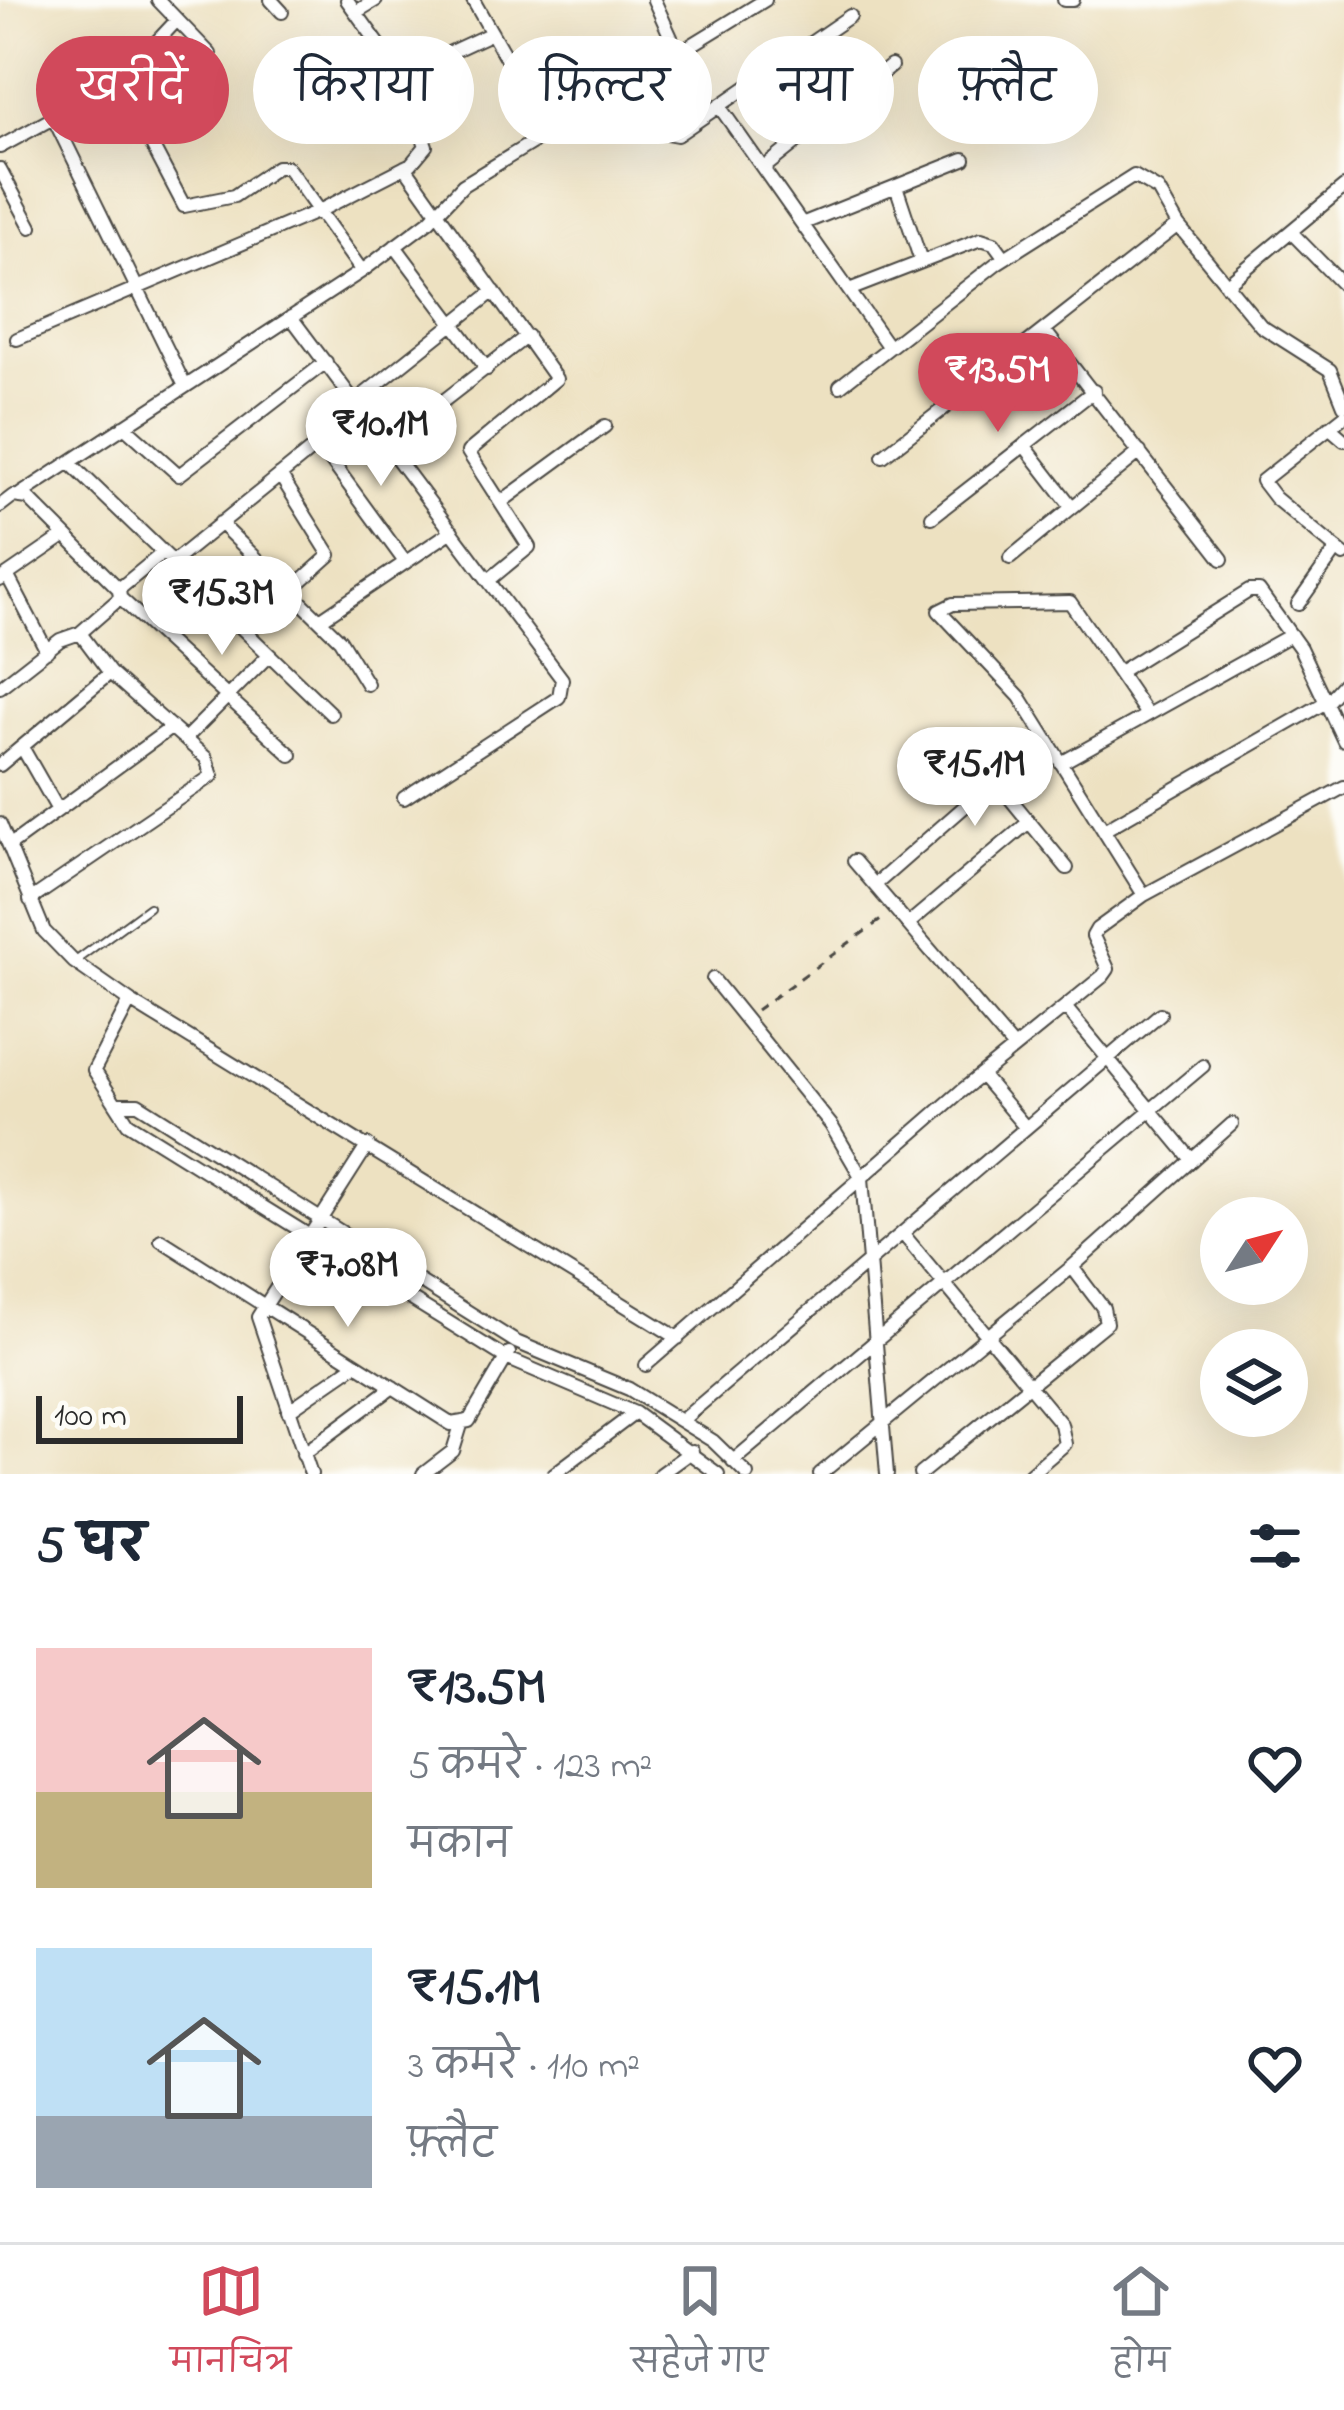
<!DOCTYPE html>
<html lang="hi">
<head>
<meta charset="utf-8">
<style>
  :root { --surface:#fff; --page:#f2f2f3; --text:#1f2937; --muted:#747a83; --line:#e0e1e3; --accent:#d1495b }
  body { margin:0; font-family:"Indie Flower","Playpen Sans Deva",sans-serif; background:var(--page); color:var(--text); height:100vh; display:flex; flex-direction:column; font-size:45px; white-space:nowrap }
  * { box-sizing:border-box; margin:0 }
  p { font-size:39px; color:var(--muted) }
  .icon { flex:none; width:66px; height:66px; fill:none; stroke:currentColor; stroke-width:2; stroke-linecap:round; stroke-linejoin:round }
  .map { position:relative; height:1474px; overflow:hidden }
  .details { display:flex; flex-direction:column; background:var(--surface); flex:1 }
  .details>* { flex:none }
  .banner { position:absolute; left:36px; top:36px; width:1272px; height:108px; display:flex; gap:24px }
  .needle { width:78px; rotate:54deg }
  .fabs { position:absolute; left:1200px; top:1197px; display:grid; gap:24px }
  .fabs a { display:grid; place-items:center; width:108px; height:108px; border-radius:50%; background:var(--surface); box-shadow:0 12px 48px #0002; font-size:60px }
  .scale { position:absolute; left:36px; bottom:30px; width:207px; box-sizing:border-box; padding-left:12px; border:6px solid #2b2b2b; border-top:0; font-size:33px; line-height:42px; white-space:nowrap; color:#2b2b2b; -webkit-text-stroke:9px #fdfcf7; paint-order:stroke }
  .price { position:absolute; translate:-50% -102px; padding:0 27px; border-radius:42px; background:#fff; color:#222; font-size:39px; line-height:78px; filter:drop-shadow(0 3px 6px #0008) }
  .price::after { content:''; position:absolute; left:50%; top:72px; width:36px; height:27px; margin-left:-18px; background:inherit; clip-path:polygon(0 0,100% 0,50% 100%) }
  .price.current { background:var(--accent); color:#fff }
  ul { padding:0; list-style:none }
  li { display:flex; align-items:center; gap:36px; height:300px; padding:0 36px }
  li span { display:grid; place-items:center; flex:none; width:336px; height:240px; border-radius:0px; color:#555 }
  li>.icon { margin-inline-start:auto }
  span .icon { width:144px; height:144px; fill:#fffc; stroke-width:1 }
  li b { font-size:51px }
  h2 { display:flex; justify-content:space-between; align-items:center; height:144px; padding:0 36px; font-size:51px }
  .chip { padding:0 42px; border-radius:54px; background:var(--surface); box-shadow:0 12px 48px #0002; font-size:42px; line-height:108px }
  .chip.current { background:var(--accent); color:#fff }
  .tab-bar { display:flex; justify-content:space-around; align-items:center; height:168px; border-top:3px solid var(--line); background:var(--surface); font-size:33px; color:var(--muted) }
  .tab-bar a { display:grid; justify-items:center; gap:6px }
  .tab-bar .current { color:var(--accent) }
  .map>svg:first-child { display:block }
</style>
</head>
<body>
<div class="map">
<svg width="1344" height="1474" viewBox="0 0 1344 1474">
  <rect width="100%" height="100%" fill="#fdfcf7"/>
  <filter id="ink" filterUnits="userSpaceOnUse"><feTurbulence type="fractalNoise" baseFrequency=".00833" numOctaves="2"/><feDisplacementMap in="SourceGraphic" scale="24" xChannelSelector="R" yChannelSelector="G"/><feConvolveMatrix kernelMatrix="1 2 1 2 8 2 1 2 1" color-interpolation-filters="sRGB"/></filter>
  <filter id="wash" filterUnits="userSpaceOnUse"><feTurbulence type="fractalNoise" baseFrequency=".004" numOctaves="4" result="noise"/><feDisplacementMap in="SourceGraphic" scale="48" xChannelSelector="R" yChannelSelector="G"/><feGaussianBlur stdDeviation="2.7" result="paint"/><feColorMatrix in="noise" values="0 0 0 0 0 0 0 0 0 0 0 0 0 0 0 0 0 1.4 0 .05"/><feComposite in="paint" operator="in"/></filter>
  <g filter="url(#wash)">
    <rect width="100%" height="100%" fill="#ede1c1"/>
  </g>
  <g filter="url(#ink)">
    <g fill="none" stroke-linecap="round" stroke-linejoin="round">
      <defs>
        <path id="lane" d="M74,962L149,907"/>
        <path id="street" d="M158,0L210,54
          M271,0L282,12
          M347,0L401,75L492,33
          M473,0L521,84
          M654,0L678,53
          M1064,0H1073
          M356,12L376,0
          M632,81L661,132L677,135L850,16
          M119,82L184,206L234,196L277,167H287L362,271
          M719,106L888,346
          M53,117L184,384
          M0,147L119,82L177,20
          M405,167L556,379L468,452L529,547L489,580
          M765,167L891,66
          M0,169L31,227
          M896,186L921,261
          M804,223L964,159
          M1291,232L1344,286
          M395,246L487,369
          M1226,285L1344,187
          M849,290L981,239L994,243L1005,258
          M291,317L562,679L559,697L404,798
          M1044,330L1222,559
          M17,339L321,210L411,164L426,146L401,75
          M840,386L997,263L1134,176L1158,190L1178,225L1261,326L1330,370L1344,405
          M356,401L494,291
          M1344,416L1262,481L1275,498L1344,555
          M124,426L179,475L326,362
          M1329,427L1344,440
          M319,444L405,562
          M388,444L527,336
          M1024,445L1072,507
          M883,456L1178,225
          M70,463L331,714
          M280,475L330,555L291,590
          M21,494L362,271L429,221L463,185L765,0
          M501,502L605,426
          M0,506L13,496L28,498L119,589L120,598L80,633L110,673L0,765
          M932,517L1094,391
          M220,523L340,640L367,684
          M1010,558L1140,452
          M173,562L362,409
          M7,575L47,651
          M0,580L64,536
          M119,589L163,553
          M120,598L291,755
          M1298,604L1337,549
          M320,620L452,531
          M1121,671L1249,591H1259L1300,648L1344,741
          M0,687L60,640L80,633
          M185,739L269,655
          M22,747L58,810
          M1061,763L1291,635
          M0,824L44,931L74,962L130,1001L94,1070L128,1123L506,1358L635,1413L718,1474
          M1104,830L1328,701L1344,683
          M9,846L172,727
          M854,861L1014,1048
          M875,885L995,780L1067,868
          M1144,895L1020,697L939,611L953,604L1070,602L1146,713
          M30,900L212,776L206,758L110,673
          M908,924L1029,822
          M713,979L831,1125L862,1178L887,1474
          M130,1001L678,1338
          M1065,1007L1192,1160
          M981,1075L1026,1128
          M119,1104H138L516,1342L629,1389L713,1441L747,1474
          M903,1234L1061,1424L1065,1444L1030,1474
          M161,1240L451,1424L469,1421L509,1353
          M646,1365L960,1092L1103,976L1108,969L1093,936L1097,929L1144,895L1344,787
          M288,1411L356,1364
          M681,1421L1160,1014
          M303,1454L393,1387
          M733,1461L1203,1066
          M311,1474L258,1317L368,1145
          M423,1474L453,1451L461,1425
          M554,1474L635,1413
          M660,1474L692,1451
          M820,1474L1072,1267L1232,1124
          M920,1474L1106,1323L1103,1308L1072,1267"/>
      </defs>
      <use href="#lane" stroke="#484642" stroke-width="10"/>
      <use href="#street" stroke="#484642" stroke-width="16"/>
      <path stroke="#484642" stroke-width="3" stroke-dasharray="9 9" stroke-linecap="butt" d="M756,1010L885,917"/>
      <use href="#lane" stroke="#fff" stroke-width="6"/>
      <use href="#street" stroke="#fff" stroke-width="12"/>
    </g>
  </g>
</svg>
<div class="fabs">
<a><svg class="needle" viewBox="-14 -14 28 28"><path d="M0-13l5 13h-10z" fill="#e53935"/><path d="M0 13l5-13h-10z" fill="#747a83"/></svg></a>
<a><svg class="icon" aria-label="layers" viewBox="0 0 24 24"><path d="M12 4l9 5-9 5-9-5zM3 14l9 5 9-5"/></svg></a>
</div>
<div class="scale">100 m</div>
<b class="price current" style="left:998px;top:435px">₹13.5M</b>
<b class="price" style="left:381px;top:489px">₹10.1M</b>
<b class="price" style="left:222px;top:658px">₹15.3M</b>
<b class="price" style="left:975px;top:829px">₹15.1M</b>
<b class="price" style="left:348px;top:1330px">₹7.08M</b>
<div class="banner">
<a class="chip current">खरीदें</a>
<a class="chip">किराया</a>
<a class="chip">फ़िल्टर</a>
<a class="chip">नया</a>
<a class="chip">फ़्लैट</a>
</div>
</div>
<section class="details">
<h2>5 घर<svg class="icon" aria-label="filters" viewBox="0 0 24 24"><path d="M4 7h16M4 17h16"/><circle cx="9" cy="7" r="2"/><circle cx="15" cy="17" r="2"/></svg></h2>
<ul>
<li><span style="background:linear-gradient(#f6c9c9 60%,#c2b280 0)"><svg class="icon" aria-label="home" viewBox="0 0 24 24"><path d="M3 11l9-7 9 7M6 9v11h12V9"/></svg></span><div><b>₹13.5M</b><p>5 कमरे · 123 m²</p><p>मकान</p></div><svg class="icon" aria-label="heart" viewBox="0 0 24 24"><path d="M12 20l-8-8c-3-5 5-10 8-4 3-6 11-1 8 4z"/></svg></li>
<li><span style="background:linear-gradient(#bfe0f5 70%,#9aa5b1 0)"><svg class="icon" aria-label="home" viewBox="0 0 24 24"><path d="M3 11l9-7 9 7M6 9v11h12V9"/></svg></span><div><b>₹15.1M</b><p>3 कमरे · 110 m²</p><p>फ़्लैट</p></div><svg class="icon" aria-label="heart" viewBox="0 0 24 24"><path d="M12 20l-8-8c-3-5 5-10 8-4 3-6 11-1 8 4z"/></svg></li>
</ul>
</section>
<nav class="tab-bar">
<a class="current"><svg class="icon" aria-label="map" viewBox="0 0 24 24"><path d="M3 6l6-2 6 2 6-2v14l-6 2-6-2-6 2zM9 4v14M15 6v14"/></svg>मानचित्र</a>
<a><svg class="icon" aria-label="saved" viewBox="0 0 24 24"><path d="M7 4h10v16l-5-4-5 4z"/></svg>सहेजे गए</a>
<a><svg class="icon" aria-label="home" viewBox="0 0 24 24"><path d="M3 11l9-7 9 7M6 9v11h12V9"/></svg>होम</a>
</nav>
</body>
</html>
